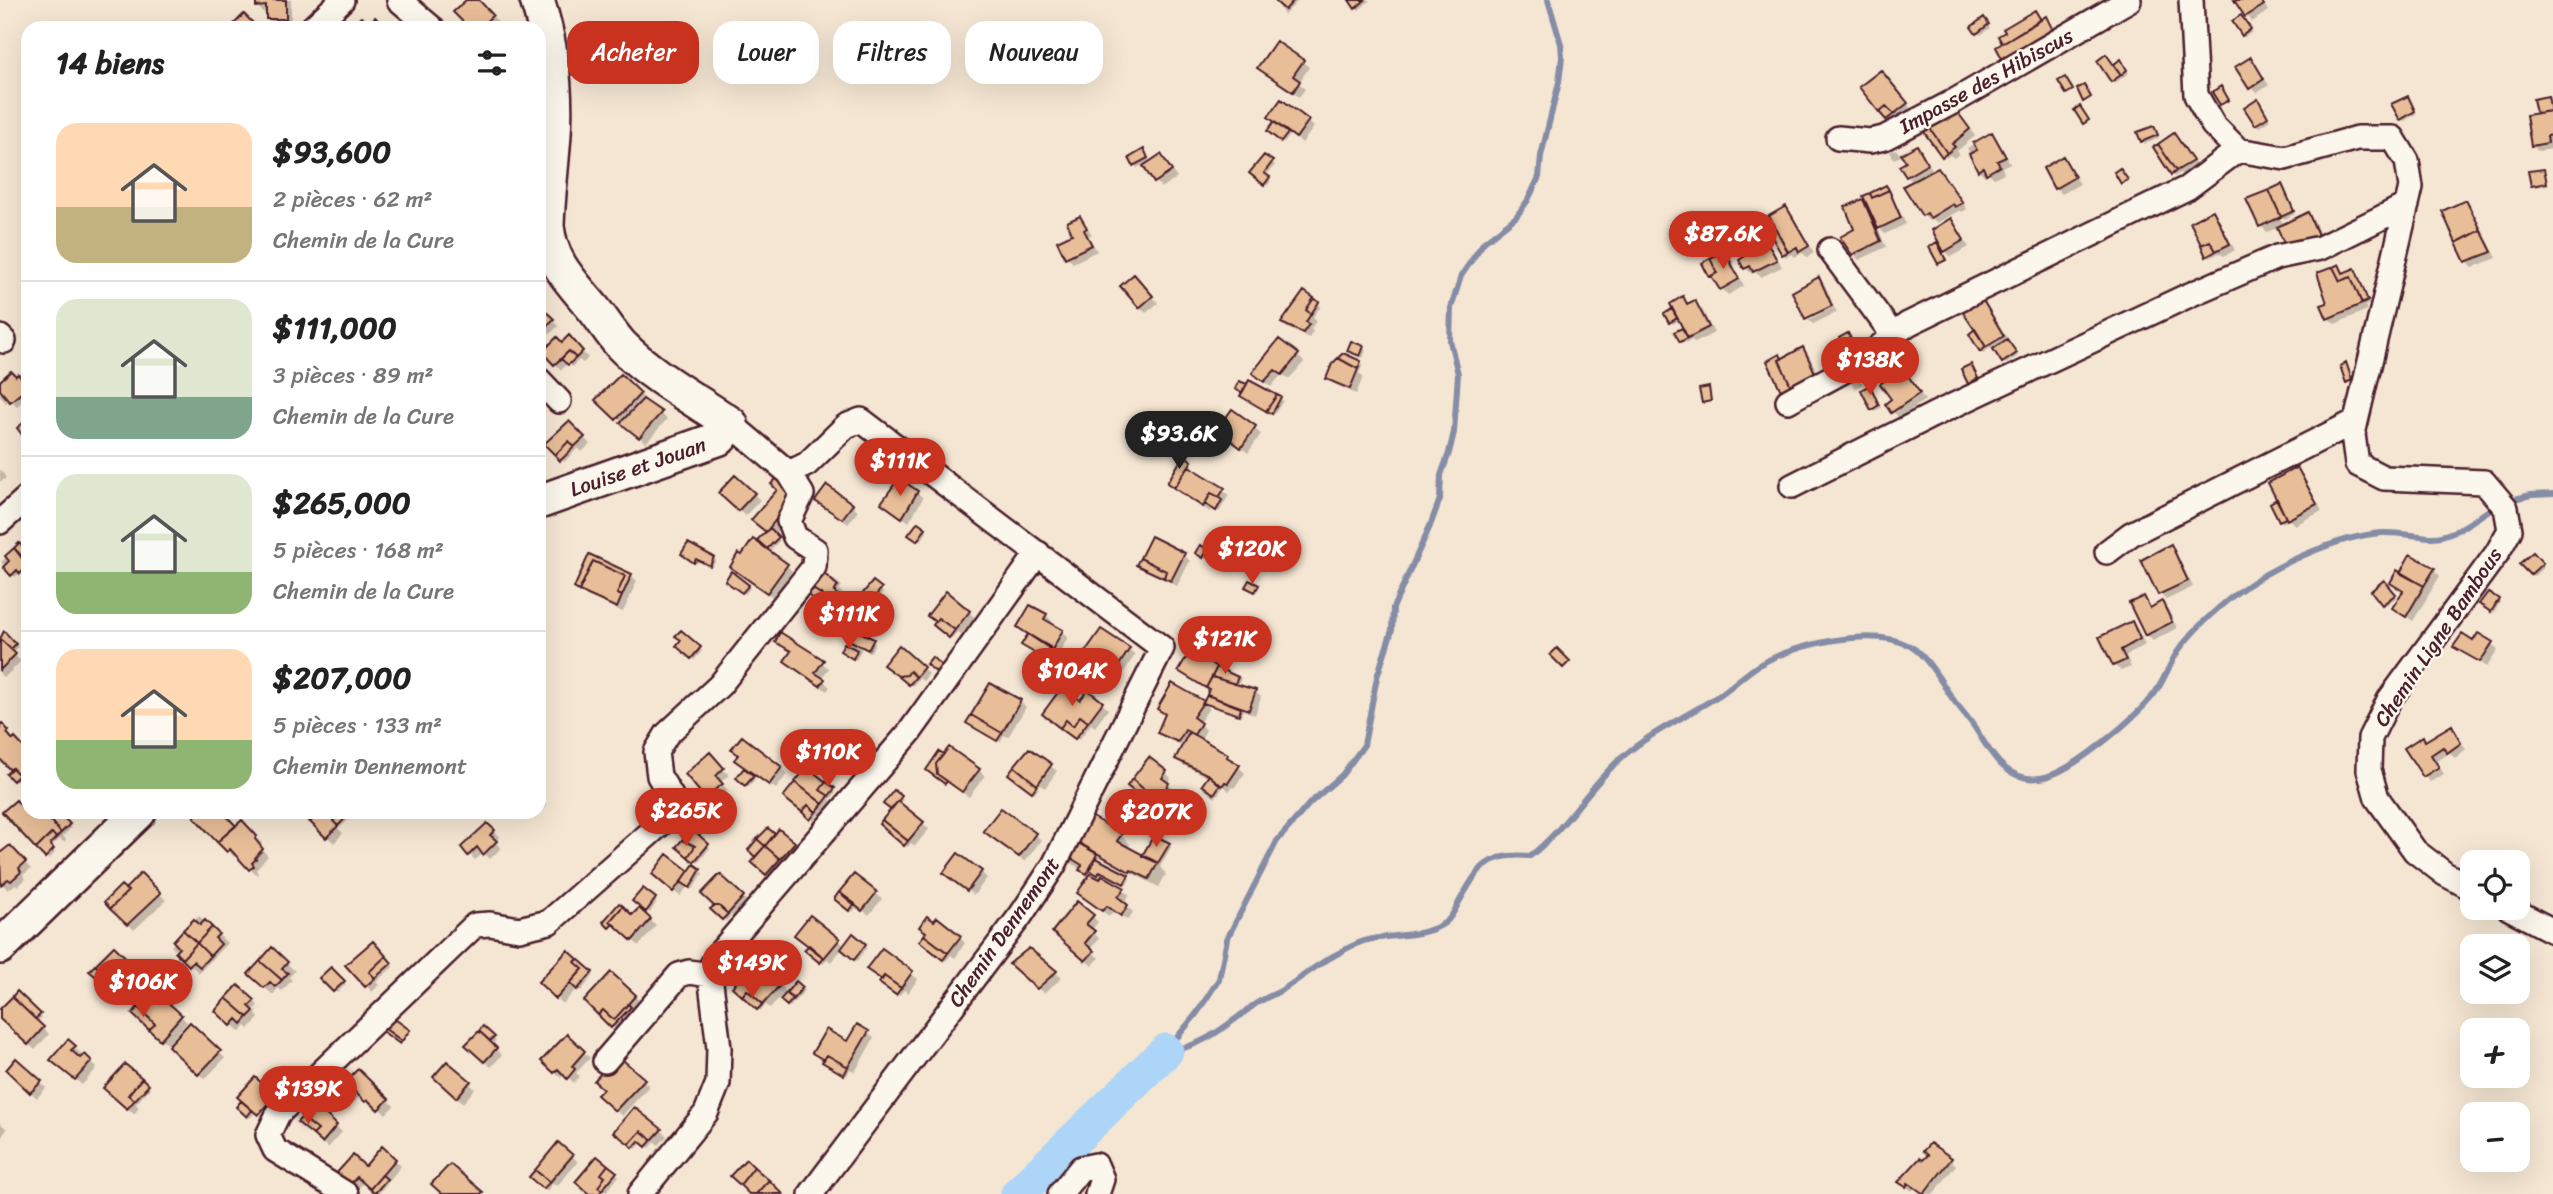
<!DOCTYPE html>
<html lang="fr">
<head>
<meta charset="utf-8">
<style>
  :root { --surface:#fff; --page:#f6f6f6; --text:#222; --muted:#767676; --line:#e0e0e0; --accent:#c8321e }
  body { margin:0; font-family:Sriracha,sans-serif; background:var(--page); color:var(--text); height:100vh; display:flex; flex-direction:column; font-size:26px; white-space:nowrap }
  * { box-sizing:border-box; margin:0 }
  p { font-size:23px; color:var(--muted) }
  .icon { flex:none; width:38px; height:38px; fill:none; stroke:currentColor; stroke-width:2; stroke-linecap:round; stroke-linejoin:round }
  .map { position:relative; flex:1; overflow:hidden }
  .details { position:absolute; left:21px; top:21px; width:525px; height:798px; display:flex; flex-direction:column; background:var(--surface); border-radius:21px; box-shadow:0 7px 28px #0002 }
  .details>* { flex:none }
  .banner { position:absolute; left:567px; top:21px; width:665px; height:63px; display:flex; gap:14px }
  .buttons { position:absolute; left:2460px; top:850px; display:grid; gap:14px }
  .buttons a { display:grid; place-items:center; width:70px; height:70px; border-radius:14px; background:var(--surface); box-shadow:0 7px 28px #0002; font-size:35px }
  .price { position:absolute; translate:-50% -60px; padding:0 16px; border-radius:24px; background:var(--accent); color:#fff; font-size:23px; line-height:46px; filter:drop-shadow(0 2px 4px #0008) }
  .price::after { content:''; position:absolute; left:50%; top:42px; width:21px; height:16px; margin-left:-10px; background:inherit; clip-path:polygon(0 0,100% 0,50% 100%) }
  .price.active { background:#222; color:#fff }
  ul { padding:0; list-style:none }
  li { display:flex; align-items:center; gap:21px; height:175px; padding:0 35px }
  li+li { border-top:2px solid var(--line) }
  li span { display:grid; place-items:center; flex:none; width:196px; height:140px; border-radius:21px; color:#555 }
  li>.icon { margin-inline-start:auto }
  span .icon { width:84px; height:84px; fill:#fffc; stroke-width:1 }
  li b { font-size:30px }
  h2 { display:flex; justify-content:space-between; align-items:center; height:84px; padding:0 35px; font-size:30px }
  .chip { padding:0 24px; border-radius:21px; background:var(--surface); box-shadow:0 7px 28px #0002; font-size:24px; line-height:63px }
  .chip.active { background:var(--accent); color:#fff }
  .map>svg:first-child { display:block }
</style>
</head>
<body>
<div class="map">
<svg width="2553" height="1194" viewBox="0 0 2553 1194">
  <rect width="100%" height="100%" fill="#f5e6d3"/>
  <filter id="ink" filterUnits="userSpaceOnUse"><feTurbulence type="fractalNoise" baseFrequency=".0143" numOctaves="2"/><feDisplacementMap in="SourceGraphic" scale="14" xChannelSelector="R" yChannelSelector="G"/><feConvolveMatrix kernelMatrix="1 2 1 2 8 2 1 2 1" color-interpolation-filters="sRGB"/></filter>
  <g filter="url(#ink)">
    <path fill="#0003" d="M258,0H291V24H274L268,18V12L264,13L258,7Z
      M468,0H477L498,22L491,28H471Z
      M1275,0H1295L1297,2L1284,15Z
      M1350,0H1370L1359,10Z
      M2236,0H2261L2268,11L2252,22Z
      M2244,19L2252,32L2245,37L2243,35Z
      M1986,22L1990,28L1980,35L1977,32Z
      M1277,43L1309,67L1299,83L1305,89L1299,97L1260,68Z
      M2250,60L2269,85L2257,93L2251,87Z
      M2121,61L2129,73L2115,83L2113,81L2114,66Z
      M1886,78L1912,110L1901,119L1898,115L1889,121L1887,119Z
      M2547,98L2553,116V149L2538,151L2532,145L2540,115L2537,113Z
      M2258,101L2270,120L2259,127L2256,124Z
      M2410,101L2416,114L2404,121L2401,119Z
      M1953,109L1975,136L1957,151L1959,154L1954,158L1950,155L1946,158L1924,129Z
      M1308,121L1314,127L1302,143L1291,134L1284,143L1269,131L1276,122Z
      M2156,130L2159,138L2145,144L2142,141Z
      M1991,134L2010,163L2002,167L2004,173L1994,178L1989,173L1985,176L1979,170L1967,148Z
      M2180,142L2198,168L2184,176L2180,173L2174,177L2155,148Z
      M1917,147L1934,172L1938,170L1944,176L1967,209L1962,212L1960,210L1937,223L1933,219L1929,221L1923,215L1914,183L1907,176L1908,163L1903,155L1894,159L1890,152L1896,149L1901,156Z
      M1144,151L1151,163L1161,156L1177,178L1161,188L1144,164L1137,168L1131,159Z
      M1264,157L1275,165L1266,176L1271,181L1267,186L1254,176Z
      M2063,158L2080,184L2062,194L2056,188Z
      M2543,171L2548,185L2535,187L2532,185Z
      M2281,186L2295,214L2285,219L2282,216H2277L2291,230L2308,214L2314,220L2322,241L2294,253L2279,227L2267,232L2261,226L2249,200Z
      M1891,194L1906,224L1885,234L1877,226L1886,247L1859,260L1853,254L1856,230L1847,208L1867,199Z
      M2465,203L2471,209L2497,258L2473,267L2467,261L2444,212Z
      M1786,208L1792,214L1814,253L1807,257L1802,253L1795,257L1792,254L1786,257L1783,254Z
      M2212,212L2218,218L2235,250L2224,256L2219,253L2210,258L2208,256Z
      M1080,218L1092,234L1088,236L1097,251L1073,263L1067,257Z
      M1950,220L1969,247L1951,257L1945,251Z
      M1757,234L1774,252L1782,267L1761,277L1755,272L1752,274L1745,268L1747,257Z
      M1725,253L1731,259L1744,286L1728,295L1710,276Z
      M2357,273L2369,304L2365,306L2367,310L2335,324L2328,318L2329,304L2343,274Z
      M1819,279L1825,285L1833,304L1806,317Z
      M1140,282L1158,303L1146,313L1140,307Z
      M1304,294L1321,306L1313,317L1316,321L1311,329L1313,331L1309,338L1289,329L1283,323Z
      M1683,298L1689,305L1694,302L1701,308L1714,333L1695,343L1692,340L1684,343L1681,341L1677,333L1685,328L1680,320L1673,324L1667,314L1674,310Z
      M1981,300L1987,305L2018,356L2006,364L1996,350L1994,352L1990,348L1983,353L1981,350L1977,330Z
      M1834,307L1837,312L1813,324L1808,320Z
      M540,308L558,326L539,344V309Z
      M569,337L588,358L583,363L579,360L572,367L568,363L561,370L544,352L562,344Z
      M1363,347L1366,350L1363,358L1349,350Z
      M1803,349L1809,355L1822,383L1800,393L1780,356L1783,360Z
      M1298,356L1304,362L1289,379L1282,374L1271,387L1260,379Z
      M1360,362L1363,365L1359,373L1363,377L1356,394L1334,384L1328,378Z
      M18,376L28,387V398L17,406L10,399L6,403L0,395V392L6,397L8,396L0,384Z
      M621,376L646,400L644,402L667,419L646,443L598,400Z
      M1908,376L1925,400L1899,418L1887,404L1893,399Z
      M1859,377L1863,384L1855,389L1851,382Z
      M1870,387L1881,408L1874,411L1872,409Z
      M1242,396L1278,398L1283,401L1273,416Z
      M1233,412L1261,434L1248,453L1219,430Z
      M569,423L590,444L582,452L578,448L564,462L546,444Z
      M1191,462L1193,464L1190,469L1229,495L1219,512L1212,508L1210,512L1172,485Z
      M0,469L6,478L0,482Z
      M2297,469L2303,475L2322,511L2295,525L2289,519L2280,502H2276L2286,521L2283,523L2281,520L2272,504L2279,500L2270,484Z
      M735,477L760,500L745,516L721,493Z
      M779,490L795,494L794,510L774,535L780,540L771,550L760,540L768,533L754,519Z
      M917,492L923,498L909,522L890,508Z
      M817,500L852,505L858,511L848,524Z
      M925,529L927,532L920,542L913,537Z
      M28,537V571L24,575L21,572L15,577L1,562Z
      M1151,538L1184,555L1190,561L1177,586L1141,567Z
      M1201,547L1210,553L1206,559L1200,555Z
      M2170,547L2176,553L2193,587L2166,600L2160,594Z
      M2533,554L2544,567L2534,576L2521,564Z
      M686,556L713,558L716,560L712,567L698,561L697,564Z
      M786,565L792,571L774,598L732,567Z
      M2434,570L2440,576L2413,621L2394,608L2403,592L2392,583Z
      M631,575L637,581L623,612L582,594L576,588Z
      M828,575L842,586L839,590L843,594L840,598L844,603L840,609L836,606L832,611L827,609L819,621L809,614L830,578Z
      M729,583L748,586L750,588L745,594Z
      M873,583L883,592L876,601L866,592Z
      M2388,589L2397,597L2385,606L2373,592Z
      M2143,598L2152,609L2162,603L2168,609L2177,628L2153,641L2147,635Z
      M2497,600L2500,602L2494,613L2484,606Z
      M969,612L975,618L961,635L957,632L952,639L935,625L937,623L929,616Z
      M1046,615L1052,621L1050,625L1068,637L1059,654L1052,650L1046,659L1026,647L1029,636L1019,627Z
      M2132,623L2138,629L2145,645L2126,656L2131,667L2121,671L2114,665Z
      M853,631L875,643L871,652L862,648L856,660L842,651Z
      M681,632L702,651L694,660L678,646L683,640Z
      M4,634L18,647L12,653L21,661L4,678L0,674V638Z
      M780,635L829,668L821,679L830,687L827,691L786,661L792,653L777,642Z
      M2479,635L2498,650L2487,667L2456,646L2474,644Z
      M1230,637L1232,640L1228,646L1220,640Z
      M899,648L929,674L923,681L919,678L913,686L906,681Z
      M1129,649L1135,655L1122,675L1118,672L1114,678L1103,671V664L1087,652Z
      M1191,653L1216,669L1238,675L1241,678L1238,686L1255,691L1261,697L1255,715L1243,710L1241,716L1205,704L1210,691L1180,671Z
      M990,685L1020,701L1026,707L1008,737L1004,735L1000,742L971,725Z
      M1203,702L1209,708L1199,723L1206,730L1200,741L1227,756L1245,773L1234,788L1232,787L1229,791L1224,786L1215,798L1202,788L1210,778L1183,765L1177,759L1184,746L1165,738L1159,732L1166,716L1159,709Z
      M1081,703H1102L1108,709L1095,727L1091,724L1079,740L1068,732Z
      M2,726L28,754V778L26,780L22,777L16,782L9,774L12,770L0,756Z
      M2451,727L2466,749L2455,758L2450,753L2436,761L2444,774L2430,782L2407,749L2422,738L2426,742Z
      M1029,750L1057,771L1045,788L1020,769V773L1039,788L1035,793L1010,774Z
      M709,755L729,775L704,795Z
      M746,768H781L787,774L776,789L750,771L749,773L755,779L748,787L738,778Z
      M979,770L985,776L969,797L930,772Z
      M1165,772L1171,778L1168,783L1174,790L1172,794L1182,803L1174,813L1166,805L1160,812L1129,786Z
      M724,786L728,791L711,802L707,798Z
      M834,790L836,792L830,800L834,803L823,817L819,814L814,821L809,817Z
      M895,793L903,800L900,804L929,829L915,846L911,843L908,847L881,824L893,810Z
      M539,800L546,806L538,815L534,812H539Z
      M28,806V812H74L64,821L71,828L63,836L66,840L64,842L60,839L51,847L55,853L49,859L5,812L23,811Z
      M202,812H221L236,828L242,822L262,843L259,846L268,856L256,870L258,873L257,875L237,854L234,857L197,817Z
      M303,812H346L351,817L341,827L336,822L333,824L343,833L334,843Z
      M361,812H368L370,813L366,817Z
      M487,825L500,837L495,842L501,848L490,859L484,853L475,860L469,854Z
      M691,830L710,848L698,863L678,847Z
      M985,831L1035,834L1041,840L1025,862Z
      M1121,835L1130,844L1128,849L1143,857L1169,844L1171,847L1160,867L1166,874L1159,887L1100,857L1098,861L1130,878L1127,885L1103,872L1101,877L1130,895L1123,903L1133,912L1128,920L1114,911L1109,916L1085,899L1079,893L1102,878L1092,871L1089,875L1068,861L1080,843Z
      M775,837L793,843L799,849L787,864L783,860L769,876L753,862L757,857L750,850Z
      M10,847L31,869L23,875L26,879L18,886L16,884L8,890L0,881V856Z
      M667,856L690,873L694,867L703,873L693,889L688,886L680,896L660,880Z
      M981,872L987,878L974,895L951,879Z
      M141,876L166,900L134,930L106,902L125,891Z
      M720,876L749,903L735,919L731,915L726,921L714,910Z
      M854,876L882,899L869,915L858,906L852,912L836,898Z
      M655,899L657,901L650,913L635,900Z
      M199,916L227,943L199,973L171,946Z
      M1092,916L1098,922L1091,931L1099,938L1090,950L1099,958L1092,966L1061,938Z
      M633,918L650,920L656,926L639,946L612,921L611,928L605,922Z
      M853,935L867,947L857,961L843,948L831,962L827,959L823,964L807,950L838,940L845,946Z
      M959,937L965,943L955,958L951,955L946,961L924,943Z
      M114,948L143,976L128,993L108,975L102,980L107,974Z
      M272,950L295,971L289,977L292,980L282,991L278,988L273,995L256,980Z
      M882,950L918,979L908,993L904,990L899,996L884,985Z
      M1029,950L1062,978L1044,993L1017,970Z
      M568,952L594,975L581,991L577,988L563,1004L541,982Z
      M391,964L393,967L376,982L379,985L372,992L347,965Z
      M331,969L346,984L337,993L322,978Z
      M611,975L641,1002L615,1029L605,1020Z
      M796,983L805,990L790,1007L783,1000Z
      M780,985L786,991L770,1008L766,1005L761,1011L740,993Z
      M238,987L258,1005L254,1011L255,1012L261,1008L256,1014L259,1018L249,1029L246,1026L240,1032L217,1011Z
      M154,992L187,1022L172,1039L175,1041L190,1025L225,1058L205,1079L135,1014Z
      M17,994L42,1017L37,1022L49,1034L35,1050L0,1017V1012Z
      M858,1026L874,1038L855,1072L850,1069L847,1076L827,1065L814,1052L847,1043Z
      M483,1028L496,1041L491,1045L502,1055L491,1067L468,1045Z
      M567,1036L590,1058L576,1073L580,1076L574,1083L565,1074L561,1078L544,1061Z
      M68,1042L97,1068L82,1085L59,1065Z
      M617,1057L649,1086L622,1116L600,1095L605,1089Z
      M17,1060L46,1088L37,1098L8,1070Z
      M125,1066L150,1088L136,1104L139,1108L134,1114L111,1094Z
      M358,1071L394,1106L386,1114L374,1105L372,1107L361,1095L354,1102L340,1089Z
      M436,1077L469,1083L475,1089L463,1103Z
      M255,1080L275,1098L270,1103L275,1108L265,1120L256,1112L250,1118L238,1107Z
      M315,1107L342,1132L328,1148L300,1122Z
      M0,1123L7,1129L1,1138H0Z
      M661,1130L667,1136L659,1145L655,1142L650,1148L643,1142L636,1149L621,1137Z
      M382,1149L401,1166L378,1194L364,1182L353,1194L336,1177L365,1168Z
      M572,1156L578,1162L557,1186L553,1183L547,1191L531,1177Z
      M597,1158L619,1176L606,1192L600,1187L598,1189L603,1194H591Z
      M1950,1159L1956,1165L1934,1194H1924L1915,1187L1912,1191L1900,1182L1923,1163Z"/>
    <g fill="none" stroke-linecap="round" stroke-linejoin="round">
      <path stroke="#858ca5" stroke-width="6" d="M2515,499L2531,495L2553,494
        M1166,1051C1202,1048 1226,1026 1254,1005C1262,999 1273,995 1282,990C1300,979 1316,965 1335,955C1344,950 1354,944 1364,941C1390,933 1423,939 1446,922C1451,918 1455,910 1458,904C1478,869 1485,852 1530,856C1565,829 1587,789 1620,759C1650,732 1688,716 1721,694C1734,685 1746,673 1759,665C1794,644 1874,626 1910,646C1928,656 1943,686 1955,702C1963,712 1971,721 1977,731C1992,755 2006,782 2040,778C2069,775 2131,721 2151,698C2163,685 2168,666 2178,651C2194,629 2216,609 2238,592C2273,566 2338,536 2382,533C2398,532 2414,536 2430,537C2450,538 2473,521 2489,510
        M1166,1051L1197,1013L1219,979L1227,939L1277,841L1310,803L1342,775L1364,745L1377,677L1392,630L1393,608L1430,526L1440,499L1441,475L1449,453L1454,432L1458,374L1450,341L1451,308L1461,276L1484,242L1516,217L1528,200L1539,177L1541,156L1559,82L1562,57L1561,44L1548,0"/>
      <path stroke="#add5f7" stroke-width="35" d="M1018,1194L1166,1051"/>
    </g>
    <path fill="#e8be98" stroke="#4a1f2b" stroke-width="2" d="M256,0H286V19H266V6L256,7Z
      M466,0H479L493,15L479,28H469L453,12Z
      M1274,0H1294L1285,10Z
      M1349,0H1365L1355,9Z
      M2234,0H2260L2264,5L2245,17Z
      M2035,10L2041,20L2002,43L1998,36L2005,32L2003,29Z
      M244,14L258,28H230Z
      M2241,15L2251,29L2242,36L2232,21Z
      M2046,16L2055,34L2005,64L1996,47Z
      M361,17L368,24L364,28H358L354,23Z
      M375,17L385,28H364Z
      M1984,17L1989,24L1976,34L1971,27Z
      M1276,41L1304,60L1293,76L1300,81L1293,92L1257,68Z
      M2106,54L2121,75L2111,82L2097,61Z
      M2251,57L2264,79L2249,89L2235,67Z
      M2121,59L2127,70L2121,75L2114,64Z
      M1881,70L1908,103L1894,114L1886,106L1879,112L1859,87Z
      M2065,77L2073,90L2066,94L2058,81Z
      M2084,85L2091,97L2083,102L2077,89Z
      M2221,86L2229,100L2220,105L2212,92Z
      M2408,96L2415,111L2400,120L2391,104Z
      M2548,96L2551,111L2536,113L2533,99Z
      M1281,99L1309,120L1296,138L1268,117Z
      M2258,99L2268,117L2255,125L2244,108Z
      M1886,106L1894,114L1886,120L1879,112Z
      M2080,106L2089,120L2083,124L2074,110Z
      M1956,110L1970,129L1952,144L1955,147L1947,153L1927,124L1932,121L1935,126Z
      M2551,111L2553,135L2547,136L2548,143L2531,146L2526,115Z
      M1274,122L1288,133L1281,142L1267,131Z
      M1927,124L1947,153L1942,157L1921,128Z
      M2154,126L2158,135L2141,142L2137,132Z
      M1992,132L2006,157L1997,161L2000,166L1986,174L1983,167L1978,171L1969,154L1977,150L1973,143Z
      M2174,133L2193,161L2176,171L2158,144Z
      M2158,144L2176,171L2171,175L2153,147Z
      M1917,145L1928,164L1906,177L1899,166L1906,162L1901,154Z
      M1144,149L1148,158L1133,166L1129,158Z
      M1161,154L1172,171L1154,183L1143,166Z
      M1264,155L1273,161L1264,173L1270,177L1264,185L1249,173Z
      M2063,156L2075,177L2054,189L2043,168Z
      M1938,168L1963,203L1955,207L1953,204L1930,218L1927,213L1922,216L1903,186Z
      M2120,168L2128,180L2121,184L2114,172Z
      M2544,169L2547,183L2531,186L2528,171Z
      M2282,184L2294,211L2281,217L2269,190Z
      M1886,185L1889,190L1872,198L1870,193Z
      M1889,190L1901,218L1878,229L1863,196L1870,193L1872,198Z
      M2269,190L2281,217L2259,227L2246,199Z
      M1863,199L1881,241L1852,255L1840,237L1854,229L1845,207Z
      M2466,200L2481,230L2456,243L2442,211Z
      M1786,206L1809,246L1799,252L1797,247L1788,252L1769,216Z
      M2213,210L2230,244L2216,251L2210,241L2201,245L2190,222Z
      M2308,212L2318,235L2286,248L2277,227Z
      M1080,216L1087,228L1084,230L1092,245L1065,258L1057,241L1072,234L1067,222Z
      M1769,216L1788,252L1782,255L1762,220Z
      M1951,218L1964,240L1944,252L1932,230Z
      M2481,230L2492,252L2465,262L2456,243Z
      M1757,232L1766,246L1768,244L1777,260L1753,272L1750,266L1744,269L1739,260L1745,256L1737,243Z
      M2210,241L2216,251L2206,257L2201,245Z
      M1937,242L1946,260L1938,264L1929,247Z
      M1725,251L1739,279L1720,290L1711,276L1717,273L1710,258Z
      M1710,258L1717,273L1709,277L1702,263Z
      M2339,264L2343,273L2355,268L2368,301L2362,304L2351,277L2340,281L2333,267Z
      M2333,267L2340,281L2351,277L2362,304L2327,319L2321,305L2327,303L2317,273Z
      M1134,274L1153,296L1139,308L1120,286Z
      M1819,277L1832,306L1805,319L1792,292Z
      M1304,291L1314,298L1306,310L1311,314L1306,322L1309,324L1303,333L1281,323Z
      M1683,296L1687,304L1695,300L1709,327L1688,338L1670,304Z
      M1981,297L2004,336L1986,347L1962,311Z
      M1314,298L1319,302L1311,314L1306,310Z
      M540,306L554,319L539,333V307Z
      M1672,309L1677,318L1669,323L1664,314Z
      M1682,328L1688,338L1680,342L1674,332Z
      M1975,329L1986,347L1980,352L1969,334Z
      M1848,333L1856,349L1847,354L1839,338Z
      M569,335L583,351L576,358L569,351L554,365L542,352L557,337L562,342Z
      M1279,339L1299,354L1282,375L1275,370L1264,382L1252,373Z
      M2007,339L2017,353L2002,363L1993,349Z
      M1351,341L1364,346L1360,356L1347,351Z
      M1803,347L1817,377L1792,388L1779,360Z
      M569,351L576,358L568,365L561,359Z
      M1343,353L1361,361L1358,369L1338,358Z
      M1780,354L1782,359L1779,360L1792,388L1782,393L1767,361Z
      M1338,358L1358,369L1350,389L1326,379L1332,364Z
      M2346,362L2352,380L2346,383L2340,366Z
      M1971,364L1978,378L1968,384L1961,369Z
      M1902,367L1920,393L1891,413L1885,404L1891,399L1880,384Z
      M11,371L16,376L18,374L25,382L22,384L26,389L10,402L0,390V381Z
      M621,374L641,393L616,420L595,400Z
      M1249,380L1277,395L1266,411L1240,396Z
      M1239,381L1247,384L1242,393L1235,389Z
      M1870,385L1879,405L1871,410L1861,390Z
      M1709,387L1711,401L1702,403L1699,389Z
      M1277,395L1281,397L1272,414L1266,411Z
      M643,399L662,412L639,438L620,423Z
      M1232,409L1256,426L1241,448L1217,430Z
      M27,420L28,421V443L17,428Z
      M569,421L585,437L574,447L569,441L555,455L544,444Z
      M569,441L574,447L560,461L555,455Z
      M1184,455L1192,461L1174,488L1167,483Z
      M1189,466L1225,488L1219,497L1211,493L1203,507L1174,488Z
      M2297,467L2317,504L2287,520L2268,483Z
      M735,475L755,493L738,511L718,493Z
      M778,477L789,486V503L766,532L751,520L777,490L771,484Z
      M899,478L918,491L902,518L881,503Z
      M827,485L853,504L842,519L815,501Z
      M1211,493L1222,500L1216,511L1205,504Z
      M2277,499L2286,518L2279,521L2270,503Z
      M918,522L926,528L917,541L908,535Z
      M770,528L779,537L767,549L757,540Z
      M1151,536L1185,553L1171,581L1164,578L1166,571L1140,558Z
      M753,539L788,564L767,593L730,567L738,553L742,555Z
      M19,543L24,548L28,545V563L14,548Z
      M688,543L714,557L710,566L696,559L694,563L681,554Z
      M2171,544L2188,581L2158,595L2141,560Z
      M1200,545L1208,549L1203,558L1195,553Z
      M14,548L28,566L20,574L17,570L11,576L3,567L9,561L5,556Z
      M2533,552L2543,563L2530,575L2519,564Z
      M589,554L632,574L622,596L617,594L625,576L593,561L579,591L574,588Z
      M2410,554L2435,568L2424,586L2400,573Z
      M1140,558L1166,571L1164,578L1136,565Z
      M593,561L625,576L617,594L622,596L617,608L579,591Z
      M2397,570L2424,586L2406,617L2392,608L2403,591L2390,583Z
      M731,571L749,585L742,593L725,581Z
      M821,571L838,586L834,592L839,596L834,604L829,601L825,606L817,601L822,595L810,587Z
      M1249,580L1259,585L1255,592L1245,587Z
      M2384,580L2396,594L2382,605L2371,591Z
      M873,581L882,588L872,600L863,593Z
      M810,587L822,595L817,601L825,606L822,610L811,603L814,599L805,594Z
      M946,591L970,611L955,630L938,618L936,622L927,616Z
      M2488,592L2499,599L2491,612L2479,604Z
      M2144,596L2150,608L2162,601L2172,622L2145,636L2129,603Z
      M811,603L822,610L816,620L804,612Z
      M1030,605L1047,614L1044,619L1063,630L1052,650L1017,627Z
      M938,618L955,630L949,638L933,625Z
      M2132,621L2140,639L2121,650L2126,660L2113,666L2099,637Z
      M852,628L874,639L868,650L847,639Z
      M1101,629L1130,648L1116,670L1085,652Z
      M681,630L701,647L691,659L676,646L681,640L675,636Z
      M1221,630L1231,636L1225,644L1215,638Z
      M4,631L16,644L11,649L0,639Z
      M780,632L824,660L815,673L825,679L820,686L784,661L791,651L775,642Z
      M2478,633L2493,642L2480,662L2453,647L2462,634L2473,641Z
      M1028,634L1050,647L1043,658L1021,645Z
      M0,639L16,654L0,670Z
      M844,643L857,650L853,659L840,651Z
      M899,645L924,667L916,677L910,671L907,675L898,676L883,665Z
      M1557,648L1570,661L1563,668L1550,655Z
      M1190,651L1217,667L1206,688L1178,671Z
      M932,657L941,665L936,672L926,664Z
      M1103,661L1116,670L1111,677L1098,669Z
      M1217,667L1238,677L1235,684L1212,677Z
      M910,671L916,677L909,685L898,676L907,675Z
      M1212,677L1256,690L1249,710L1207,695L1209,689L1206,688Z
      M990,683L1021,700L1002,733L971,715Z
      M1172,683L1204,701L1193,717L1201,723L1194,735L1185,730L1178,742L1157,733L1165,714L1157,709Z
      M1062,687L1080,700L1088,690L1103,702L1088,722L1080,716L1073,726L1066,720L1060,728L1042,714Z
      M1207,695L1241,708L1239,715L1203,703Z
      M971,715L1002,733L997,741L966,723Z
      M1080,716L1088,722L1075,739L1060,728L1066,720L1073,726Z
      M2,723L9,731L7,733L13,740L15,738L28,752V767L19,775L12,768L10,770L0,759V725Z
      M2452,725L2461,743L2447,753L2443,747L2431,755L2439,767L2423,777L2404,748L2423,736L2425,741Z
      M1189,732L1228,754L1227,757L1240,765L1228,783L1225,782L1222,786L1209,775L1175,759Z
      M742,736L782,767L769,785L734,760L738,755L731,749Z
      M949,747L980,769L962,792L937,774L936,764Z
      M1029,748L1052,764L1037,785L1014,766Z
      M939,751L944,754L936,764L937,774L947,781L945,784L926,770Z
      M710,752L724,768L716,776L723,784L704,797L685,774Z
      M1149,757L1167,771L1162,778L1169,783L1166,788L1177,796L1167,808L1159,800L1153,808L1141,797L1146,791L1132,779Z
      M1014,766L1037,785L1032,792L1008,774Z
      M807,767L826,782L820,790L829,796L823,804L795,782Z
      M12,768L19,775L13,781L6,774Z
      M744,768L754,776L745,786L736,778Z
      M1209,775L1220,785L1214,794L1202,785Z
      M1132,779L1146,791L1141,797L1127,786Z
      M795,782L823,804L816,812L808,805L802,812L783,797Z
      M826,782L835,788L829,796L820,790Z
      M894,790L902,796L891,810L883,804Z
      M16,800L23,808L28,804V812H43L61,833L56,838L52,833L36,849L2,812Z
      M898,801L924,822L908,841L882,820Z
      M808,805L816,812L810,820L802,812Z
      M1001,808L1036,833L1019,857L983,831Z
      M57,812H69L63,817L70,824L61,833L49,819Z
      M200,812H223L236,826L217,842L194,817Z
      M300,812H320L310,822Z
      M320,812H342L333,821L338,826L326,838L310,822Z
      M342,812L350,813L338,826L333,821Z
      M1091,816L1122,834L1117,841L1158,863L1149,879L1131,870L1130,872L1076,841Z
      M242,820L257,836L255,839L263,849L255,858L256,859L252,863L254,866L249,870L230,849L227,852L217,842Z
      M882,820L908,841L904,846L879,824Z
      M487,823L495,830L490,835L497,841L483,855L477,847L468,856L461,847Z
      M691,828L709,844L694,862L688,857L695,846L682,840Z
      M768,828L775,834L765,846L757,839Z
      M779,829L795,842L780,859L765,846Z
      M52,833L56,838L50,844L54,849L45,858L36,849Z
      M1154,835L1170,843L1158,863L1142,856Z
      M757,839L765,846L755,857L748,850Z
      M682,840L695,846L688,857L676,847Z
      M1078,843L1097,854L1087,874L1079,870L1082,865L1069,857Z
      M10,845L26,862L19,868L21,872L11,881L8,879L1,885L0,853Z
      M765,846L780,859L766,875L751,862Z
      M958,853L982,871L967,891L943,873Z
      M667,854L689,871L673,892L652,874Z
      M1096,858L1129,875L1124,884L1100,871L1098,875L1089,870Z
      M694,864L701,869L690,888L681,882Z
      M141,873L161,893L127,925L110,909L128,891L125,889Z
      M720,874L744,896L728,914L719,906H714L701,894Z
      M854,874L877,892L862,911L839,892Z
      M1090,874L1100,879L1102,875L1125,888L1118,897L1128,905L1121,916L1107,906L1102,911L1077,893Z
      M121,885L128,891L110,909L104,902Z
      M643,888L656,898L646,912L632,901Z
      M839,892L855,904L849,911L834,899Z
      M1077,901L1094,915L1086,924L1095,931L1085,943L1094,951L1085,961L1052,932Z
      M619,903L623,906L610,921L613,924L609,928L603,922Z
      M623,906L632,915L639,908L651,919L632,941L610,921Z
      M714,906H719L728,914L722,920L710,909Z
      M810,915L840,939L824,958L794,935Z
      M927,916L934,921L937,917L961,936L948,953L924,935L926,932L919,927Z
      M194,919L200,925L205,920L212,927L197,943L183,930Z
      M212,927L219,934L215,938L221,944L210,956L197,943Z
      M183,930L197,943L182,959L175,952L179,948L173,941Z
      M853,933L866,944L854,960L841,949Z
      M924,935L948,953L943,960L919,941Z
      M373,941L386,956L369,972L375,978L365,987L345,965Z
      M197,943L210,956L200,967L193,961L189,966L182,959Z
      M809,945L824,958L820,963L804,950Z
      M114,946L138,969L121,988L95,965Z
      M272,947L288,962L282,969L288,973L282,980L260,961Z
      M882,948L913,971L901,988L884,976L882,980L866,969Z
      M1029,948L1057,971L1037,989L1009,964Z
      M568,950L578,959L575,962L583,969L556,999L538,982Z
      M386,956L392,963L375,978L369,972Z
      M578,959L593,972L577,990L570,983L583,969L575,962Z
      M260,961L282,980L275,987L270,982L264,988L248,974Z
      M756,961L781,984L763,1004L747,990L742,996L732,987Z
      M95,965L105,973L100,980L89,971Z
      M331,967L345,981L333,992L319,978Z
      M611,972L636,995L614,1020L603,1010L598,1015L584,1001Z
      M884,976L901,988L896,995L879,983Z
      M796,981L803,987L793,999L786,993Z
      M238,985L255,1000L249,1006L254,1011L248,1017L226,998Z
      M154,990L182,1015L160,1040L149,1030L155,1024L138,1007Z
      M747,990L763,1004L757,1010L742,996Z
      M17,991L41,1014L35,1019L12,997Z
      M786,993L793,999L787,1006L780,1000Z
      M12,997L44,1027L28,1045L0,1019V1009Z
      M226,998L248,1017L242,1024L237,1019L231,1026L215,1011Z
      M628,1004L631,1007L611,1028L598,1015L603,1010L614,1020Z
      M138,1007L155,1024L149,1030L132,1014Z
      M392,1017L410,1030L402,1041L384,1028Z
      M190,1022L221,1051L198,1075L168,1046Z
      M857,1024L869,1031L848,1067L827,1055L824,1060L812,1053L826,1029L847,1041Z
      M483,1026L495,1037L490,1041L479,1031Z
      M384,1028L402,1041L400,1044L382,1031Z
      M479,1031L497,1048L484,1062L465,1045Z
      M567,1034L585,1051L572,1066L575,1069L567,1079L558,1069L554,1073L541,1061Z
      M68,1039L76,1046L71,1050L80,1058L85,1054L92,1061L75,1080L50,1060Z
      M617,1055L645,1079L615,1111L597,1095L603,1089L594,1081Z
      M827,1055L848,1067L844,1075L822,1062Z
      M16,1058L42,1081L30,1093L6,1070Z
      M447,1061L471,1081L456,1098L433,1077Z
      M125,1064L142,1078L128,1095L135,1100L127,1109L103,1088Z
      M358,1069L389,1099L378,1110L368,1100L365,1102L354,1091L347,1098L338,1089Z
      M255,1077L270,1090L265,1096L270,1101L258,1115L237,1097Z
      M142,1078L149,1085L135,1100L128,1095Z
      M241,1101L252,1110L247,1117L236,1107Z
      M315,1104L337,1125L322,1143L313,1135L318,1130L302,1117Z
      M634,1107L662,1129L652,1140L641,1131L629,1144L613,1132Z
      M302,1117L318,1130L313,1135L297,1122Z
      M641,1131L652,1140L646,1147L639,1141L633,1148L629,1144Z
      M558,1142L573,1155L550,1182L535,1170Z
      M1930,1143L1952,1158L1924,1194L1908,1183L1906,1187L1898,1182L1920,1158L1923,1160L1928,1155L1923,1151Z
      M382,1146L396,1159L370,1189L357,1177L346,1189L333,1177L353,1155L365,1166Z
      M597,1156L608,1165L601,1174L605,1177L598,1187L602,1190L599,1194H589L575,1182Z
      M746,1159L754,1167L740,1185L730,1176Z
      M450,1164L483,1192L481,1194H442L431,1184Z
      M608,1165L617,1172L602,1190L598,1187L605,1177L601,1174Z
      M754,1167L769,1180L756,1194H749L740,1185Z
      M535,1170L550,1182L543,1189L529,1177Z
      M382,1175L387,1179L375,1193L370,1189Z
      M769,1180L783,1194H756Z"/>
    <g fill="none" stroke-linecap="round" stroke-linejoin="round">
      <defs>
        <path id="street" d="M399,0L432,28
          M2191,0L2196,95L2213,125L2238,150L2285,158L2357,138H2393L2407,161L2411,187L2353,434L2357,464L2384,478L2484,482L2506,508L2510,530L2497,553L2389,700L2370,738L2369,770L2377,798L2415,851L2445,874L2473,889
          M312,28L342,0
          M1838,138L1870,141L1884,138L1951,103L2129,0
          M1830,250L1893,335L1908,324L2187,188L2238,150
          M0,337L4,341
          M539,380L559,401
          M1788,401C1823,381 1864,364 1893,335
          M789,473L807,464L846,426L861,420L1162,648L1054,865L1021,915L811,1194
          M1792,486L1933,415L2187,296L2277,257L2320,248L2407,205
          M0,522L28,497
          M2107,552L2131,534L2356,421
          M2509,908L2553,931
          M605,1061L679,975L689,972L710,975
          M346,1194L275,1150L268,1135L278,1114L475,925L490,924L519,929L549,922L665,820L671,796L659,776L656,752L667,734L720,685L814,567L815,550L795,537L789,521L802,494L789,473L731,424
          M640,1194L706,1113L718,1083L719,1048L710,975V969L717,956L909,733L1038,553
          M1060,1194L1081,1168L1096,1165L1102,1179L1097,1194"/>
        <path id="secondary" d="M537,0C551,43 557,88 554,134C552,164 548,195 547,226C551,263 570,280 593,308C603,320 611,334 622,346C653,377 694,399 731,424L720,438L539,502
          M0,947L139,812"/>
      </defs>
      <use href="#street" stroke="#4a1f2b" stroke-width="28"/>
      <use href="#secondary" stroke="#4a1f2b" stroke-width="38"/>
      <use href="#street" stroke="#fbf7ec" stroke-width="23"/>
      <use href="#secondary" stroke="#fbf7ec" stroke-width="33"/>
    </g>
  </g>
  <g text-anchor="middle" stroke-width="5" stroke-linejoin="round" paint-order="stroke">
    <g font-size="21" fill="#4a1f2b" stroke="#fbf7ec">
      <text transform="translate(1986 81) rotate(-29)" y="7">Impasse des Hibiscus</text>
      <text transform="translate(638 467) rotate(-19)" y="7">Louise et Jouan</text>
      <text transform="translate(2438 637) rotate(-56)" y="7">Chemin Ligne Bambous</text>
      <text transform="translate(1004 932) rotate(-55)" y="7">Chemin Dennemont</text>
    </g>
  </g>
</svg>
<div class="buttons">
<a><svg class="icon" aria-label="locate" viewBox="0 0 24 24"><circle cx="12" cy="12" r="6"/><path d="M12 2v4M12 18v4M2 12h4M18 12h4"/></svg></a>
<a><svg class="icon" aria-label="layers" viewBox="0 0 24 24"><path d="M12 4l9 5-9 5-9-5zM3 14l9 5 9-5"/></svg></a>
<a>+</a>
<a>−</a>
</div>
<b class="price" style="left:1723px;top:271px">$87.6K</b>
<b class="price" style="left:1870px;top:397px">$138K</b>
<b class="price active" style="left:1179px;top:471px">$93.6K</b>
<b class="price" style="left:900px;top:498px">$111K</b>
<b class="price" style="left:1252px;top:586px">$120K</b>
<b class="price" style="left:849px;top:651px">$111K</b>
<b class="price" style="left:1225px;top:676px">$121K</b>
<b class="price" style="left:1072px;top:708px">$104K</b>
<b class="price" style="left:828px;top:789px">$110K</b>
<b class="price" style="left:686px;top:848px">$265K</b>
<b class="price" style="left:1156px;top:849px">$207K</b>
<b class="price" style="left:752px;top:1000px">$149K</b>
<b class="price" style="left:143px;top:1019px">$106K</b>
<b class="price" style="left:308px;top:1126px">$139K</b>
<div class="banner">
<a class="chip active">Acheter</a>
<a class="chip">Louer</a>
<a class="chip">Filtres</a>
<a class="chip">Nouveau</a>
</div>
<section class="details">
<h2>14 biens<svg class="icon" aria-label="filters" viewBox="0 0 24 24"><path d="M4 7h16M4 17h16"/><circle cx="9" cy="7" r="2"/><circle cx="15" cy="17" r="2"/></svg></h2>
<ul>
<li><span style="background:linear-gradient(#ffd9b3 60%,#c2b280 0)"><svg class="icon" aria-label="home" viewBox="0 0 24 24"><path d="M3 11l9-7 9 7M6 9v11h12V9"/></svg></span><div><b>$93,600</b><p>2 pièces · 62 m²</p><p>Chemin de la Cure</p></div></li>
<li><span style="background:linear-gradient(#dfe7d0 70%,#7fa58c 0)"><svg class="icon" aria-label="home" viewBox="0 0 24 24"><path d="M3 11l9-7 9 7M6 9v11h12V9"/></svg></span><div><b>$111,000</b><p>3 pièces · 89 m²</p><p>Chemin de la Cure</p></div></li>
<li><span style="background:linear-gradient(#dfe7d0 70%,#8fb573 0)"><svg class="icon" aria-label="home" viewBox="0 0 24 24"><path d="M3 11l9-7 9 7M6 9v11h12V9"/></svg></span><div><b>$265,000</b><p>5 pièces · 168 m²</p><p>Chemin de la Cure</p></div></li>
<li><span style="background:linear-gradient(#ffd9b3 65%,#8fb573 0)"><svg class="icon" aria-label="home" viewBox="0 0 24 24"><path d="M3 11l9-7 9 7M6 9v11h12V9"/></svg></span><div><b>$207,000</b><p>5 pièces · 133 m²</p><p>Chemin Dennemont</p></div></li>
</ul>
</section>
</div>
</body>
</html>
